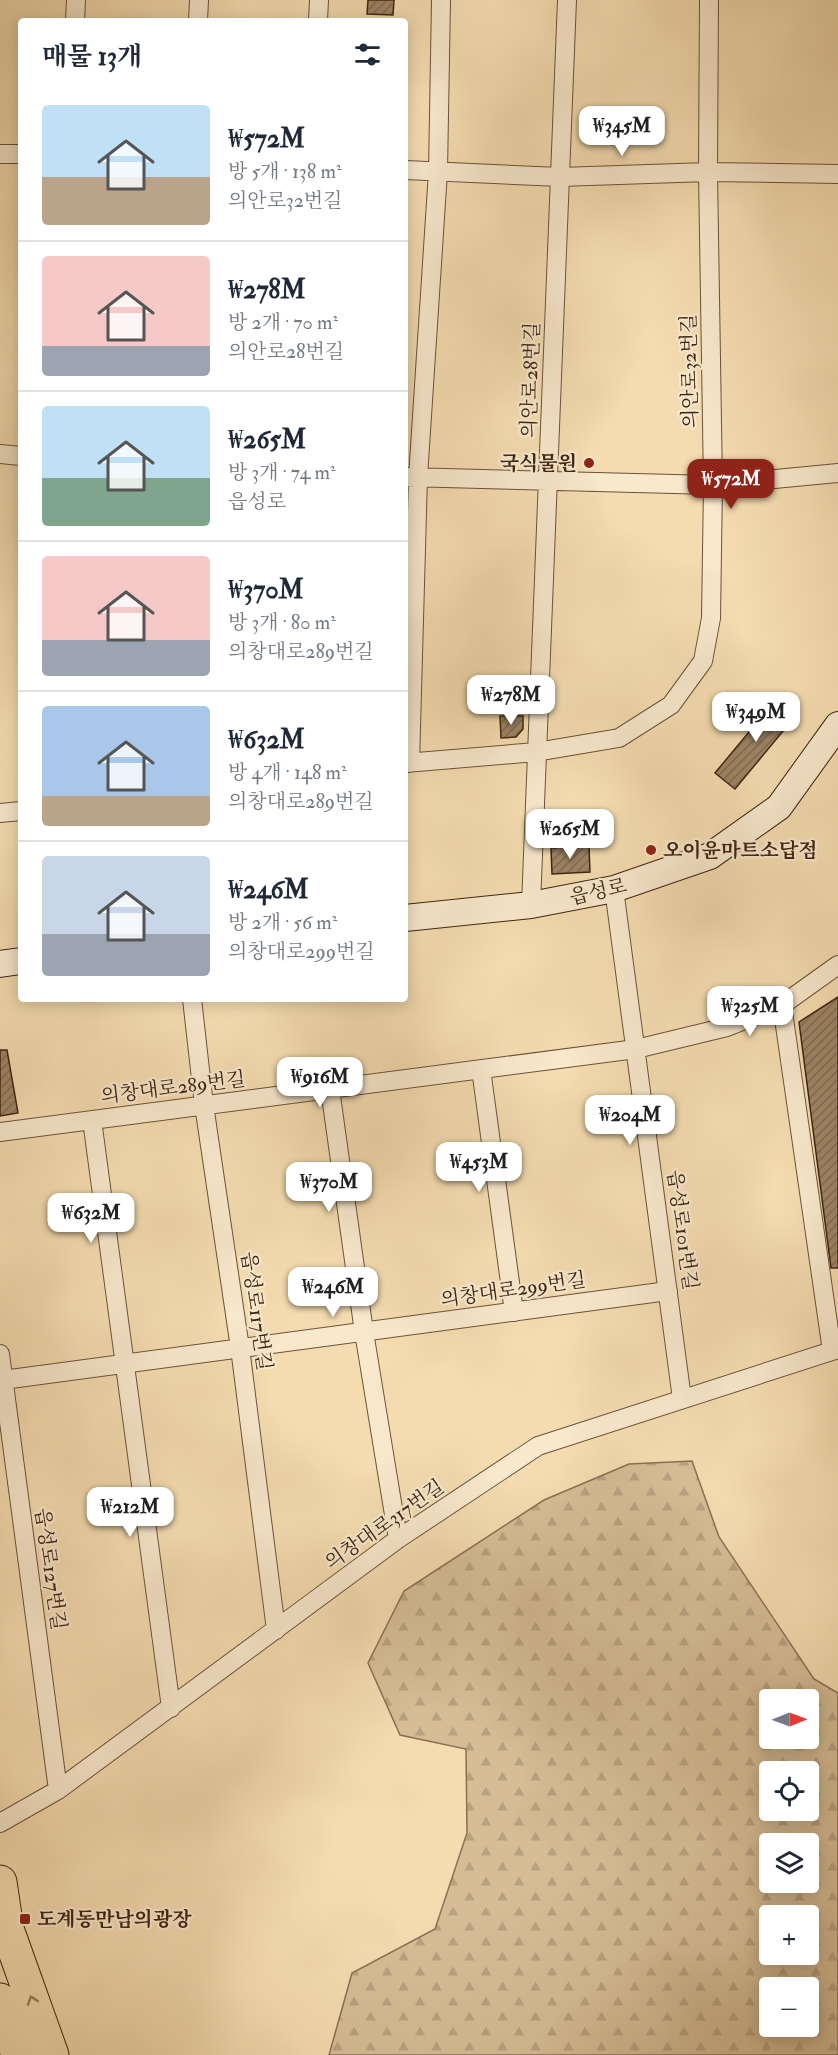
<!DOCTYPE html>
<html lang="ko">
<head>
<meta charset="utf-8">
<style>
  :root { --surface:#fff; --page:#f6f6f7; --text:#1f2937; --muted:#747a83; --line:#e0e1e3; --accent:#8f2418 }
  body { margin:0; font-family:"IM FELL Double Pica","Noto Serif KR",serif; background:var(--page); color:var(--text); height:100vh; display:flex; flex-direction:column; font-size:22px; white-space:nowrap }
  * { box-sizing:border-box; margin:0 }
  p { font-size:20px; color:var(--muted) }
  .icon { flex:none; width:33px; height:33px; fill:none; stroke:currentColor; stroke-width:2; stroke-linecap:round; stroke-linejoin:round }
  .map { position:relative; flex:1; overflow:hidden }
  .panel { position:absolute; left:18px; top:18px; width:390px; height:984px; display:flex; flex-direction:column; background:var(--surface); border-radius:6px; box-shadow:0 3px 15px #0003 }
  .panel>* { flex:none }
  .needle { width:39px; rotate:89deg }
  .controls { position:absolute; left:759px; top:1689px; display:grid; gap:12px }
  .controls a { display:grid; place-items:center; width:60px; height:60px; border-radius:6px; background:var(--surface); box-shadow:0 3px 15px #0003; font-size:30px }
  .price { position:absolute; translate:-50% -51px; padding:0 14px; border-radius:12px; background:#fff; color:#222; font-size:20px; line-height:39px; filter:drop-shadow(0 2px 3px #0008) }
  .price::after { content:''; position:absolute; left:50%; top:36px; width:18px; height:14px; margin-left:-9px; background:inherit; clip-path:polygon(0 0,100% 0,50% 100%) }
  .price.selected { background:var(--accent); color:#fff }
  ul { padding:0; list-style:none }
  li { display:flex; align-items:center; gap:18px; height:150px; padding:0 24px }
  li+li { border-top:2px solid var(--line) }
  li span { display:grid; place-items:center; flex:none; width:168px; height:120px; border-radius:6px; color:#555 }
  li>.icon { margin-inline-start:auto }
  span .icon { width:72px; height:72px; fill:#fffc; stroke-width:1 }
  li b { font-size:26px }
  h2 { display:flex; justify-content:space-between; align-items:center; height:72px; padding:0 24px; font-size:26px }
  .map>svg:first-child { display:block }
</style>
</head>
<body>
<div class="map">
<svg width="838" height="2055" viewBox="0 0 838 2055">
  <defs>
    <pattern id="forest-firs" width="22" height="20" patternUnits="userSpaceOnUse" patternTransform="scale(1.5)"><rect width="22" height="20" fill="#d5bd95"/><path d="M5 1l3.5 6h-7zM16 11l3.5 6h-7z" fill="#b8a280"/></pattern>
    <pattern id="building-hatch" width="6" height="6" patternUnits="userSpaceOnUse" patternTransform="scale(1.5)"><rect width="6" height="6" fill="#9d8465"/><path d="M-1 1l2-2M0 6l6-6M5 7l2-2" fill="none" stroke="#816c52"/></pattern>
  </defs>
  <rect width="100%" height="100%" fill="#f4dcb0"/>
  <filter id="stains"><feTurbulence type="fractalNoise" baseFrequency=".00333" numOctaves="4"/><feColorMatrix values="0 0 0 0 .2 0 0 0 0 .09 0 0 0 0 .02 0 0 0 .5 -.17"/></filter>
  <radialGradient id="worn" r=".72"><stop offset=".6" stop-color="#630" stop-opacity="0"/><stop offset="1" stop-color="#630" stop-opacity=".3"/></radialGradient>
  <path fill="url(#forest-firs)" stroke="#8a7054" stroke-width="1.5" fill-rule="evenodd" d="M692,1461L719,1537L814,1679L838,1693V2055H329L352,1973L435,1929L467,1833L466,1749L400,1735L368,1663L404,1591L544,1500L629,1464ZM770,1700H808V1738H770ZM770,1772H808V1810H770ZM770,1844H808V1882H770ZM770,1916H808V1954H770ZM770,1988H808V2026H770Z"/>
  <path fill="url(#building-hatch)" stroke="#3f2413" stroke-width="1.5" d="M368,0H394L393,15L367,14Z
    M778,697L798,713L735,789L715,773Z
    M500,716H523V729L516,737L501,738Z
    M589,846L590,872L552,874L551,848Z
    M838,997V1268H831L799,1022Z
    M0,1050H7L18,1113L0,1116Z"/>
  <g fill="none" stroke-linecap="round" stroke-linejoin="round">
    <defs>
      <path id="street" d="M75,21L76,0
        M198,21L199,0
        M318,21L319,0
        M0,154H21
        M405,170L560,177L708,172L838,174
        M0,454L21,456
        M407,477L713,485L838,473
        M405,763L536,752L619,738L671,705L703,661L711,618L713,485L708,172L709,0
        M410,763L418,477L438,172L441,0
        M0,813L21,811
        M614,889L682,1399
        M531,905L567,0
        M192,999L204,1105L240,1348L276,1630
        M782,1005L832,1351
        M481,1069L514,1312
        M330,1089L364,1332L398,1539
        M92,1120L171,1708
        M0,1132L636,1049L727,1027L782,1005L838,965
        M0,1354L58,1790
        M3,1380L668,1291
        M0,1823L58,1790L398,1539L538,1446L838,1349"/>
      <path id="secondary" d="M405,918L531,905L614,889L710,856L779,807L838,725
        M0,964L21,961"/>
      <path id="highway" d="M0,1882L7,1929L52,2055
        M0,2000L18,2055"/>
    </defs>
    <use href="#street" stroke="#6c523a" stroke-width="20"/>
    <use href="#secondary" stroke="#3f2413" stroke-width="28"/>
    <use href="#highway" stroke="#3f2413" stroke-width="35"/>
    <use href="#street" stroke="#f8e8cc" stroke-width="18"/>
    <use href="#secondary" stroke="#f8e8cc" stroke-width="26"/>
    <use href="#highway" stroke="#f4dcb0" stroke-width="33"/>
  </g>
  <defs><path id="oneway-chevron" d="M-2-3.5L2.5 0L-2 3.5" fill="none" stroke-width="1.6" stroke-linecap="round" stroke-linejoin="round" transform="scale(1.5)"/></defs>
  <use stroke="#9a8062" href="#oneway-chevron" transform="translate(32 2000) rotate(-109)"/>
  <g fill="#8f2418" stroke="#f8e8cc" stroke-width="2">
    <circle cx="589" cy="463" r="6"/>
    <circle cx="651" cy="850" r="6"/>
    <rect x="19" y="1913" width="12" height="12" rx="3"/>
  </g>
  <g text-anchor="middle" stroke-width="4.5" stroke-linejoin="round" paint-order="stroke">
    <g font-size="20" fill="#3f2413" stroke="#f8e8cc">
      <text transform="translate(689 371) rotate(-91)" y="7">의안로32번길</text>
      <text transform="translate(530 380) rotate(-88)" y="7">의안로28번길</text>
      <text transform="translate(598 891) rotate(-13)" y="7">읍성로</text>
      <text transform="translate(173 1087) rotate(-7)" y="7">의창대로289번길</text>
      <text transform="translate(683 1230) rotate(82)" y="7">읍성로101번길</text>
      <text transform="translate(513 1289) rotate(-8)" y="7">의창대로299번길</text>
      <text transform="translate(257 1311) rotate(82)" y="7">읍성로117번길</text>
      <text transform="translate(384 1524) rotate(-35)" y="7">의창대로317번길</text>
      <text transform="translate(51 1569) rotate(82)" y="7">읍성로127번길</text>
    </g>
    <g font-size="20" font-weight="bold" fill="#3f2413" stroke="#f8e8cc" text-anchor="start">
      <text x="577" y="470" text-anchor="end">국식물원</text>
      <text x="663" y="857">오이윤마트소답점</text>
      <text x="37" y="1926">도계동만남의광장</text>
    </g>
  </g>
  <rect width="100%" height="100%" filter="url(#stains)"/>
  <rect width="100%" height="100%" fill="url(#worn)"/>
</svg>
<div class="controls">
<a><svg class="needle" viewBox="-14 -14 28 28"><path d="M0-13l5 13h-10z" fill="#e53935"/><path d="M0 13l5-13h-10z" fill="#747a83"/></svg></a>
<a><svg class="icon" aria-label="locate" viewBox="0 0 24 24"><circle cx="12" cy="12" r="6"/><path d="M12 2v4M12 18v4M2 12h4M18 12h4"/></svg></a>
<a><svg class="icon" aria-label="layers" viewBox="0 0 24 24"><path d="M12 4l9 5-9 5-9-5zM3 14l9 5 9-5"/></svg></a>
<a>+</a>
<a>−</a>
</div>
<b class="price" style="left:622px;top:157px">₩345M</b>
<b class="price selected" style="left:731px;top:510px">₩572M</b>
<b class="price" style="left:511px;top:726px">₩278M</b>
<b class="price" style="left:756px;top:743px">₩349M</b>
<b class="price" style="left:570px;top:860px">₩265M</b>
<b class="price" style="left:750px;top:1037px">₩325M</b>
<b class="price" style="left:320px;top:1108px">₩916M</b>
<b class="price" style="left:630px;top:1146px">₩204M</b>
<b class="price" style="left:479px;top:1193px">₩453M</b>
<b class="price" style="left:329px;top:1213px">₩370M</b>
<b class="price" style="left:91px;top:1244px">₩632M</b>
<b class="price" style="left:333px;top:1318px">₩246M</b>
<b class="price" style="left:130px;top:1538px">₩212M</b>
<section class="panel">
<h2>매물 13개<svg class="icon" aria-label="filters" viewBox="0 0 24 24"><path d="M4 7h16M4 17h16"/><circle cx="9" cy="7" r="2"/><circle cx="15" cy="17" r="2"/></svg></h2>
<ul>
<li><span style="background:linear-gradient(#bfe0f5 60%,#b9a48a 0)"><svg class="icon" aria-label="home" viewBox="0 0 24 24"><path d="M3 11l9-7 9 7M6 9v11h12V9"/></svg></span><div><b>₩572M</b><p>방 5개 · 138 m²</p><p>의안로32번길</p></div></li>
<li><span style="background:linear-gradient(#f6c9c9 75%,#9aa5b1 0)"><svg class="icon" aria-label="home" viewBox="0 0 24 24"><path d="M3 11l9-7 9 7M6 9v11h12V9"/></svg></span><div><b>₩278M</b><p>방 2개 · 70 m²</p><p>의안로28번길</p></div></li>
<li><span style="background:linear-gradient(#bfe0f5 60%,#7fa58c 0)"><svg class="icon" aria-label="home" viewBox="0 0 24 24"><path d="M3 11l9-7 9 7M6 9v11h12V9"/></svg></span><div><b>₩265M</b><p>방 3개 · 74 m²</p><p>읍성로</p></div></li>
<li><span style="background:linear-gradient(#f6c9c9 70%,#9aa5b1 0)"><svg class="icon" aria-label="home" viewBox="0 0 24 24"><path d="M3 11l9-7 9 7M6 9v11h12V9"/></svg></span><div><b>₩370M</b><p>방 3개 · 80 m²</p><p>의창대로289번길</p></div></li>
<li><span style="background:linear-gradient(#a9c7e8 75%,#b9a48a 0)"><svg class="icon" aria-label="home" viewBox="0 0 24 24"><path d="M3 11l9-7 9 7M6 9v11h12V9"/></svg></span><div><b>₩632M</b><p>방 4개 · 148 m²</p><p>의창대로289번길</p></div></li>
<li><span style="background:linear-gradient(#c9d6e8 65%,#9aa5b1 0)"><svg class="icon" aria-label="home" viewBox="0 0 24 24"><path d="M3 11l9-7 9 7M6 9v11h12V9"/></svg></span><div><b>₩246M</b><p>방 2개 · 56 m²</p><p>의창대로299번길</p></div></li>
</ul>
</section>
</div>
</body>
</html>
